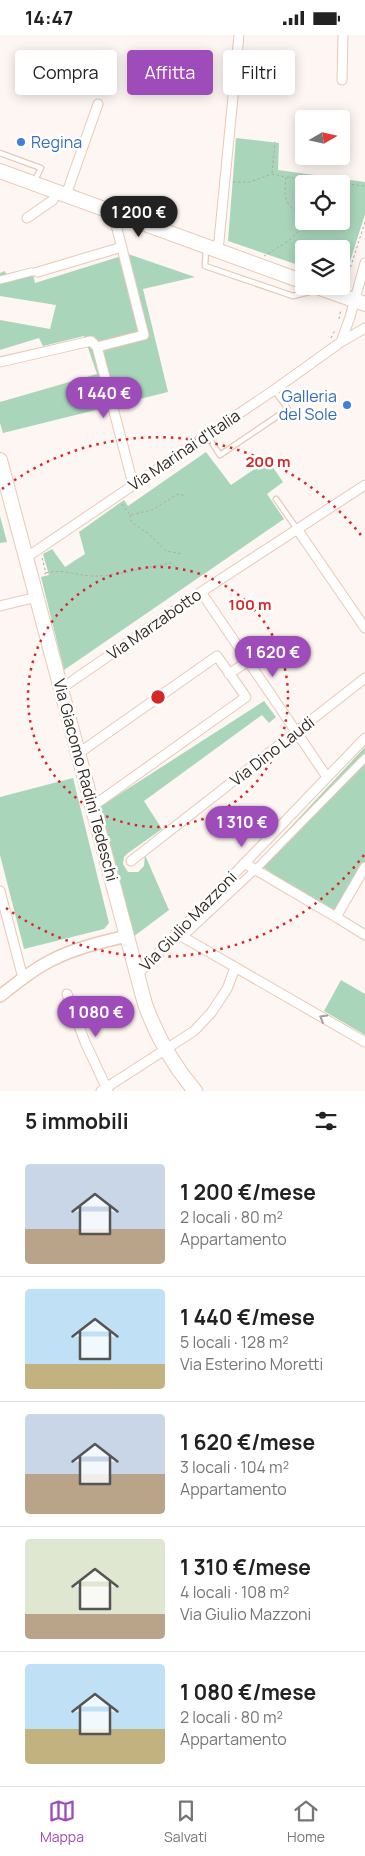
<!DOCTYPE html>
<html lang="it">
<head>
<meta charset="utf-8">
<style>
  :root { --surface:#fff; --page:#f6f6f6; --text:#222; --muted:#767676; --line:#e0e0e0; --accent:#9f4cbb }
  body { margin:0; font-family:Manrope,sans-serif; background:var(--page); color:var(--text); height:100vh; display:flex; flex-direction:column; font-size:19px; white-space:nowrap }
  * { box-sizing:border-box; margin:0 }
  p { font-size:16px; color:var(--muted) }
  .icon { flex:none; width:28px; height:28px; fill:none; stroke:currentColor; stroke-width:2; stroke-linecap:round; stroke-linejoin:round }
  .map { position:relative; height:1056px; overflow:hidden }
  .sheet { display:flex; flex-direction:column; background:var(--surface); flex:1 }
  .sheet>* { flex:none }
  .banner { position:absolute; left:15px; top:15px; width:335px; height:45px; display:flex; gap:10px }
  .needle { width:32px; rotate:81deg }
  .tools { position:absolute; left:295px; top:75px; display:grid; gap:10px }
  .tools a { display:grid; place-items:center; width:55px; height:55px; border-radius:5px; background:var(--surface); box-shadow:0 2px 12px #0003; font-size:25px }
  .price { position:absolute; translate:-50% -42px; padding:0 11px; border-radius:18px; background:var(--accent); color:#fff; font-size:16px; line-height:32px; filter:drop-shadow(0 1px 2px #0008) }
  .price::after { content:''; position:absolute; left:50%; top:30px; width:15px; height:11px; margin-left:-8px; background:inherit; clip-path:polygon(0 0,100% 0,50% 100%) }
  .price.selected { background:#222; color:#fff }
  ul { padding:0; list-style:none }
  li { display:flex; align-items:center; gap:15px; height:125px; padding:0 25px }
  li+li { border-top:1px solid var(--line) }
  li span { display:grid; place-items:center; flex:none; width:140px; height:100px; border-radius:5px; color:#555 }
  li>.icon { margin-inline-start:auto }
  span .icon { width:60px; height:60px; fill:#fffc; stroke-width:1 }
  li b { font-size:21px }
  h2 { display:flex; justify-content:space-between; align-items:center; height:60px; padding:0 25px; font-size:21px }
  .chip { padding:0 18px; border-radius:5px; background:var(--surface); box-shadow:0 2px 12px #0003; font-size:18px; line-height:45px }
  .chip.selected { background:var(--accent); color:#fff }
  .status { display:flex; justify-content:space-between; align-items:center; height:35px; padding:0 25px; background:var(--surface); direction:ltr }
  .status svg { height:14px; fill:currentColor }
  .tab-bar { display:flex; justify-content:space-around; align-items:center; height:70px; border-top:1px solid var(--line); background:var(--surface); font-size:14px; color:var(--muted) }
  .tab-bar a { display:grid; justify-items:center; gap:2px }
  .tab-bar .selected { color:var(--accent) }
  .map>svg:first-child { display:block }
</style>
</head>
<body>
<div class="status"><b>14:47</b><svg viewBox="0 0 49 12"><path d="M0 12V9h3v3zM5 12V6h3v6zM10 12V3h3v9zM15 12V0h3v12zM26 1h20v11H26zM47 4h2v5h-2z"/></svg></div>
<div class="map">
<svg width="365" height="1056" viewBox="0 0 365 1056">
  <rect width="100%" height="100%" fill="#fdf6f2"/>
  <path fill="#a9d6bb" fill-rule="evenodd" d="M236,103L279,108L278,135L365,147V179L347,236L341,240V214H304V232L228,206ZM304,149H341V186H304Z
    M128,219L195,242L143,254L168,357L3,398L0,388V367L97,339L84,301L43,311L39,303L0,315V285L50,294L56,270L0,261V238L5,236L8,245L33,239L35,248Z
    M206,417L231,450L268,425L283,447L267,459L284,484L64,635L41,542L49,540L43,519L52,514L65,532L85,519L79,497L124,465L128,471Z
    M0,481L7,507L0,508Z
    M264,666L276,682L269,688L262,680L144,766L162,794L128,818L124,822L123,829L128,837H138L144,831L145,820L169,875L133,902L98,773Z
    M365,712V832L336,882L257,828Z
    M73,743L109,888L104,894L24,914L0,820V762Z
    M341,945L365,959V1000L324,976Z"/>
  <g fill="none" stroke-linecap="round" stroke-linejoin="round">
    <defs>
      <path id="service" d="M0,118L41,133L34,147
        M206,213L205,231L293,261L313,256L316,253
        M207,400L220,420L288,374L274,355
        M276,464L297,494"/>
      <path id="pedestrian" d="M0,245L31,237H38
        M183,902L255,835L365,723"/>
      <path id="minor" d="M342,45L343,0
        M66,160L98,69
        M27,183L53,165L57,156
        M218,216L239,0
        M38,237L122,212
        M341,307L350,282L365,228
        M97,312L144,300L113,178
        M97,312L133,449
        M0,327L91,306L97,312
        M297,494L365,593
        M27,522L274,355L341,307L365,293
        M201,557L327,742
        M0,571L37,562
        M229,639L248,626
        M62,653L201,557L365,450
        M79,718L217,621L246,662L93,771
        M131,826L365,643
        M244,828L336,882L365,900
        M0,856L23,943
        M336,882L365,832
        M176,898L365,1007
        M137,940L365,703
        M67,959L85,1007L108,1056
        M101,1056L194,996L211,978L227,954L235,933"/>
      <path id="tertiary" d="M0,961C17,948 33,934 52,925C75,913 102,907 127,901"/>
      <path id="secondary" d="M0,136L304,247
        M314,251L365,269
        M0,425L145,969C156,1000 174,1031 195,1056"/>
    </defs>
    <use href="#service" stroke="#eac8b6" stroke-width="7"/>
    <use href="#pedestrian" stroke="#eac8b6" stroke-width="9"/>
    <use href="#minor" stroke="#eac8b6" stroke-width="11"/>
    <use href="#tertiary" stroke="#eac8b6" stroke-width="14"/>
    <use href="#secondary" stroke="#eac8b6" stroke-width="16"/>
    <path stroke="#b2a9a4" stroke-width="1" stroke-dasharray="2.5 2.5" stroke-linecap="butt" d="M272,138L275,107
      M287,142L365,151
      M233,147H250L272,139L286,142C285,153 283,164 291,172C293,174 296,175 297,177C314,196 276,213 264,221
      M341,243L349,237L365,187
      M339,284L341,274
      M331,303L335,295
      M122,469L130,480L152,475L178,459L186,461
      M130,480L131,487L149,499L166,516L183,519
      M42,523L46,538L44,539
      M46,538C65,533 78,542 97,541C122,540 147,532 171,528L176,532"/>
    <use href="#service" stroke="#fff" stroke-width="4.5"/>
    <use href="#pedestrian" stroke="#fff" stroke-width="7"/>
    <use href="#minor" stroke="#fff" stroke-width="9"/>
    <use href="#tertiary" stroke="#fff" stroke-width="11"/>
    <use href="#secondary" stroke="#fff" stroke-width="14"/>
  </g>
  <defs><path id="oneway-chevron" d="M-2-3.5L2.5 0L-2 3.5" fill="none" stroke-width="1.6" stroke-linecap="round" stroke-linejoin="round" transform="scale(1.25)"/></defs>
  <use stroke="#a49f9c" href="#oneway-chevron" transform="translate(323 983) rotate(-150)"/>
  <g fill="none" stroke="#d62828" stroke-width="2.5" stroke-dasharray="2.5 5">
    <circle cx="158" cy="662" r="130"/>
    <path d="M364 820A260 260 0 0 1 2 870M2 454A260 260 0 0 1 364 504"/>
  </g>
  <g fill="#3f7fe0" stroke="#fff" stroke-width="2">
    <circle cx="21" cy="107" r="5"/>
    <circle cx="347" cy="370" r="5"/>
  </g>
  <g text-anchor="middle" stroke-width="5" stroke-linejoin="round" paint-order="stroke">
    <g font-size="16" fill="#366cbe" stroke="#fff" text-anchor="start">
      <text x="31" y="113">Regina</text>
      <text x="337" y="367" text-anchor="end">Galleria<tspan x="337" dy="18">del Sole</tspan></text>
    </g>
    <g font-size="16" fill="#352922" stroke="#fff">
      <text transform="translate(184 415) rotate(-34)" y="6">Via Marinai d'Italia</text>
      <text transform="translate(154 589) rotate(-35)" y="6">Via Marzabotto</text>
      <text transform="translate(272 716) rotate(-38)" y="6">Via Dino Laudi</text>
      <text transform="translate(86 745) rotate(75)" y="6">Via Giacomo Radini Tedeschi</text>
      <text transform="translate(188 886) rotate(-46)" y="6">Via Giulio Mazzoni</text>
    </g>
  </g>
  <circle cx="158" cy="662" r="8" fill="#d62828" stroke="#fff" stroke-width="2.5"/>
  <g font-size="15" text-anchor="middle" font-weight="bold" fill="#d62828" stroke="#fff" stroke-width="5" stroke-linejoin="round" paint-order="stroke">
    <text x="268" y="432">200 m</text>
    <text x="250" y="575">100 m</text>
  </g>
</svg>
<div class="tools">
<a><svg class="needle" viewBox="-14 -14 28 28"><path d="M0-13l5 13h-10z" fill="#e53935"/><path d="M0 13l5-13h-10z" fill="#767676"/></svg></a>
<a><svg class="icon" aria-label="locate" viewBox="0 0 24 24"><circle cx="12" cy="12" r="6"/><path d="M12 2v4M12 18v4M2 12h4M18 12h4"/></svg></a>
<a><svg class="icon" aria-label="layers" viewBox="0 0 24 24"><path d="M12 4l9 5-9 5-9-5zM3 14l9 5 9-5"/></svg></a>
</div>
<b class="price selected" style="left:139px;top:203px">1 200 €</b>
<b class="price" style="left:104px;top:384px">1 440 €</b>
<b class="price" style="left:273px;top:643px">1 620 €</b>
<b class="price" style="left:242px;top:813px">1 310 €</b>
<b class="price" style="left:96px;top:1003px">1 080 €</b>
<div class="banner">
<a class="chip">Compra</a>
<a class="chip selected">Affitta</a>
<a class="chip">Filtri</a>
</div>
</div>
<section class="sheet">
<h2>5 immobili<svg class="icon" aria-label="filters" viewBox="0 0 24 24"><path d="M4 7h16M4 17h16"/><circle cx="9" cy="7" r="2"/><circle cx="15" cy="17" r="2"/></svg></h2>
<ul>
<li><span style="background:linear-gradient(#c9d6e8 65%,#b9a48a 0)"><svg class="icon" aria-label="home" viewBox="0 0 24 24"><path d="M3 11l9-7 9 7M6 9v11h12V9"/></svg></span><div><b>1 200 €/mese</b><p>2 locali · 80 m²</p><p>Appartamento</p></div></li>
<li><span style="background:linear-gradient(#bfe0f5 75%,#c2b280 0)"><svg class="icon" aria-label="home" viewBox="0 0 24 24"><path d="M3 11l9-7 9 7M6 9v11h12V9"/></svg></span><div><b>1 440 €/mese</b><p>5 locali · 128 m²</p><p>Via Esterino Moretti</p></div></li>
<li><span style="background:linear-gradient(#c9d6e8 60%,#b9a48a 0)"><svg class="icon" aria-label="home" viewBox="0 0 24 24"><path d="M3 11l9-7 9 7M6 9v11h12V9"/></svg></span><div><b>1 620 €/mese</b><p>3 locali · 104 m²</p><p>Appartamento</p></div></li>
<li><span style="background:linear-gradient(#dfe7d0 75%,#b9a48a 0)"><svg class="icon" aria-label="home" viewBox="0 0 24 24"><path d="M3 11l9-7 9 7M6 9v11h12V9"/></svg></span><div><b>1 310 €/mese</b><p>4 locali · 108 m²</p><p>Via Giulio Mazzoni</p></div></li>
<li><span style="background:linear-gradient(#bfe0f5 65%,#c2b280 0)"><svg class="icon" aria-label="home" viewBox="0 0 24 24"><path d="M3 11l9-7 9 7M6 9v11h12V9"/></svg></span><div><b>1 080 €/mese</b><p>2 locali · 80 m²</p><p>Appartamento</p></div></li>
</ul>
</section>
<nav class="tab-bar">
<a class="selected"><svg class="icon" aria-label="map" viewBox="0 0 24 24"><path d="M3 6l6-2 6 2 6-2v14l-6 2-6-2-6 2zM9 4v14M15 6v14"/></svg>Mappa</a>
<a><svg class="icon" aria-label="saved" viewBox="0 0 24 24"><path d="M7 4h10v16l-5-4-5 4z"/></svg>Salvati</a>
<a><svg class="icon" aria-label="home" viewBox="0 0 24 24"><path d="M3 11l9-7 9 7M6 9v11h12V9"/></svg>Home</a>
</nav>
</body>
</html>
